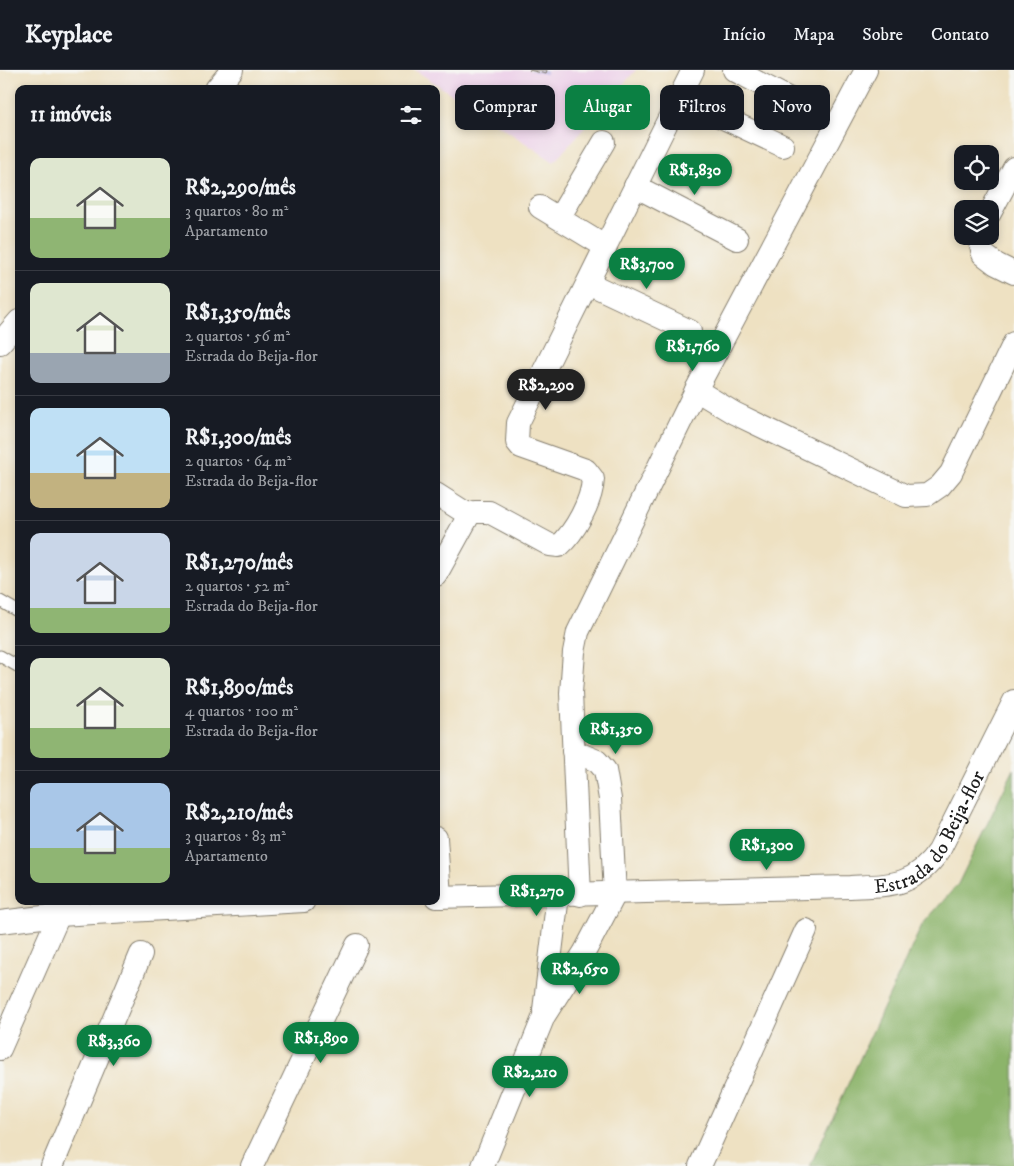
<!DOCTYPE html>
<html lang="pt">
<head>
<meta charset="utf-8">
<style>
  :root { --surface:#171b24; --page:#20242c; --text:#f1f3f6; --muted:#9ea1a6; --line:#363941; --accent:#0b8043 }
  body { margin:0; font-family:"IM FELL DW Pica",serif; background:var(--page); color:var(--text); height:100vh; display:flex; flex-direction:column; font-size:19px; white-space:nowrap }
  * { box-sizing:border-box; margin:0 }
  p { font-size:16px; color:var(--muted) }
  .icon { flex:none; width:28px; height:28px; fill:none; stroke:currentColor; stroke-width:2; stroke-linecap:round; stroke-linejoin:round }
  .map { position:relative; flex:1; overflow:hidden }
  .sheet { position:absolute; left:15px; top:15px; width:425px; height:820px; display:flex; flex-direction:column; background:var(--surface); border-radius:10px; box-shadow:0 2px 8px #0003 }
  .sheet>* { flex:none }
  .banner { position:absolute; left:455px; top:15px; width:475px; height:45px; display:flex; gap:10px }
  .buttons { position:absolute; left:954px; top:75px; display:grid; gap:10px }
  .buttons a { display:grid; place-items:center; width:45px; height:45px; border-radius:10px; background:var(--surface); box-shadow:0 2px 8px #0003; font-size:25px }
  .price { position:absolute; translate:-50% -42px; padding:0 11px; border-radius:18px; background:var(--accent); color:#fff; font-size:16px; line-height:32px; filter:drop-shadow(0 1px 2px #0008) }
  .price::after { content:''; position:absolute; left:50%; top:30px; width:15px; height:11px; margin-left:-8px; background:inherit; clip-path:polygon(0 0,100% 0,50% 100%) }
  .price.active { background:#222; color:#fff }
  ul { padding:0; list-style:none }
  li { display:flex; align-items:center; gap:15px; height:125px; padding:0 15px }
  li+li { border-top:1px solid var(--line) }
  li span { display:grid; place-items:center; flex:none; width:140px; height:100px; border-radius:10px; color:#555 }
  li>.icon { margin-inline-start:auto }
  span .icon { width:60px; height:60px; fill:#fffc; stroke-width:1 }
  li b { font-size:21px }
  h2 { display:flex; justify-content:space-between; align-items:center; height:60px; padding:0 15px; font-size:21px }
  .pill { padding:0 18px; border-radius:10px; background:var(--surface); box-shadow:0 2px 8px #0003; font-size:18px; line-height:45px }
  .pill.active { background:var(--accent); color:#fff }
  header { display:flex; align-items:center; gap:30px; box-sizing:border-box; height:70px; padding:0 25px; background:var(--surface); border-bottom:1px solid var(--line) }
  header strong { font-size:24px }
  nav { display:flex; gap:28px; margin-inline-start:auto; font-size:18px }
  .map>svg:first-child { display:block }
</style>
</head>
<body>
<header>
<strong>Keyplace</strong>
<nav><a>Início</a><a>Mapa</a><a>Sobre</a><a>Contato</a></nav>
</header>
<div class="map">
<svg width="1014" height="1096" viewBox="0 0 1014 1096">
  <rect width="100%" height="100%" fill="#f6f6f2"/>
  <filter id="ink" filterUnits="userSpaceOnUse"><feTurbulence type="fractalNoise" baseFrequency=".02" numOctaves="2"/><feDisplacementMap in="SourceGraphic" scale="10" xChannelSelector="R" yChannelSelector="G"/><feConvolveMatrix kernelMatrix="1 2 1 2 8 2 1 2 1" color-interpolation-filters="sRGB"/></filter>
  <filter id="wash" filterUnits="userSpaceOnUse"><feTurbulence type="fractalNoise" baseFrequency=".0096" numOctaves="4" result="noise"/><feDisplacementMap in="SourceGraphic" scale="20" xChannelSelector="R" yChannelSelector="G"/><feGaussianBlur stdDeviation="1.12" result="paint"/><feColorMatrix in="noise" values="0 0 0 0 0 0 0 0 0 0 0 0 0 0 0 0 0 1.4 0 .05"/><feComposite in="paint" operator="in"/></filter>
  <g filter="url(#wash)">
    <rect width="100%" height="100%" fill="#eee1c2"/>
    <path fill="#edd1e9" d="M415,0H636L554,92Z"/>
    <path fill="#8cb46a" stroke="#546843" d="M1014,699V1096H810L922,855L958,814Z"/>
    <g id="blocks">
      <path fill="#b4ace6" d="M529,0H547L546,4Z"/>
    </g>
  </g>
  <g filter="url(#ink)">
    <use href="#blocks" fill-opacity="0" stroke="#857e6f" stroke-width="1"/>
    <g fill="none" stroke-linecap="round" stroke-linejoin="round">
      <defs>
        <path id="service" d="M0,531L19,542
          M0,586L19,597"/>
        <g id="minor">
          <path d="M734,0L801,35"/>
          <path d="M216,19L232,0"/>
          <path d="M679,27L783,76"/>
          <path d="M635,116L737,169"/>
          <path d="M540,137L606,177"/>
          <path d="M990,143L1014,98"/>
          <path d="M559,148L604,72"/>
          <path d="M980,166L979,169L983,184L996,194L1014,203"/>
          <path d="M588,213L690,261"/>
          <path d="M0,273L19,251"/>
          <path d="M696,320L866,0"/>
          <path d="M436,424L469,445"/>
          <path d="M436,505L469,445L475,442H489L550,475L559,476C575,462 592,431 593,409L586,400L521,377L517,372L518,353L693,0"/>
          <path d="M436,768L440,827"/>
          <path d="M580,825L571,623L574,582L578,562L696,320L734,343L906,426L927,425L940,416L951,403L1014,273"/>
          <path id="s1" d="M436,827L850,817C891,815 914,817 939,781L1014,631"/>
          <path d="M0,852L59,845L304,831"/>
          <path d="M544,940L558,825"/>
          <path d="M0,979L59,845"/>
          <path d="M52,1096L141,884"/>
          <path d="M252,1096L357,875"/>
          <path d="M483,1096L544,946L584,883L615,824L610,729L605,700L597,691L573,681"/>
          <path d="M700,1096L806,860"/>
        </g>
      </defs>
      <use href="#service" stroke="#857e6f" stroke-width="13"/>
      <use href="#minor" stroke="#857e6f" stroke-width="24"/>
      <use href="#service" stroke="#fff" stroke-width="11"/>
      <use href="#minor" stroke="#fff" stroke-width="22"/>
    </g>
  </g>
  <g text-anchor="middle" stroke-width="4.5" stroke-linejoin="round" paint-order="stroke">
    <g font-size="20" fill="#1c1c1c" stroke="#f6f6f2">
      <text dy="7" stroke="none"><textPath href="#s1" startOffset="521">Estrada do Beija-flor</textPath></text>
    </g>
  </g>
</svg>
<div class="buttons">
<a><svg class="icon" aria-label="locate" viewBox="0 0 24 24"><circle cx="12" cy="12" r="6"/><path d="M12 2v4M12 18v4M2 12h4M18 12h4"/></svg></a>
<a><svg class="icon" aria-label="layers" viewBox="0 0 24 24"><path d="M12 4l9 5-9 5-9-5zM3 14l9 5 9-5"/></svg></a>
</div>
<b class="price" style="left:695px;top:126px">R$1,830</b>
<b class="price" style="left:647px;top:220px">R$3,700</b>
<b class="price" style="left:693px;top:302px">R$1,760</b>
<b class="price active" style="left:546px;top:341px">R$2,290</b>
<b class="price" style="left:616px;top:685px">R$1,350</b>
<b class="price" style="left:767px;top:801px">R$1,300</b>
<b class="price" style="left:537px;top:847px">R$1,270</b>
<b class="price" style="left:580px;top:925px">R$2,650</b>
<b class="price" style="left:321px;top:994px">R$1,890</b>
<b class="price" style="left:114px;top:997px">R$3,360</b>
<b class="price" style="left:530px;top:1028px">R$2,210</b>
<div class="banner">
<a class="pill">Comprar</a>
<a class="pill active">Alugar</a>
<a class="pill">Filtros</a>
<a class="pill">Novo</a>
</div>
<section class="sheet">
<h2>11 imóveis<svg class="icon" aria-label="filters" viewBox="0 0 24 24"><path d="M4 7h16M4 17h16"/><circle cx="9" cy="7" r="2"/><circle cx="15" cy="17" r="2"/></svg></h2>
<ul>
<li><span style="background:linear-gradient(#dfe7d0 60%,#8fb573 0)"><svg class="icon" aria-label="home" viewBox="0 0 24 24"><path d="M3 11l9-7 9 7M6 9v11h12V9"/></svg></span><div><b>R$2,290/mês</b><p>3 quartos · 80 m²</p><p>Apartamento</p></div></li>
<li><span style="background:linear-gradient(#dfe7d0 70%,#9aa5b1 0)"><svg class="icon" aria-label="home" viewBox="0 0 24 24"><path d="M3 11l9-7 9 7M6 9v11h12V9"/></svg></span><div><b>R$1,350/mês</b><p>2 quartos · 56 m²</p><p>Estrada do Beija-flor</p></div></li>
<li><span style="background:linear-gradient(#bfe0f5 65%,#c2b280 0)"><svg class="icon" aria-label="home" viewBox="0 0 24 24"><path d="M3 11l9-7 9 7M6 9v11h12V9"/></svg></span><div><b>R$1,300/mês</b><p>2 quartos · 64 m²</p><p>Estrada do Beija-flor</p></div></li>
<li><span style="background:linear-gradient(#c9d6e8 75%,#8fb573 0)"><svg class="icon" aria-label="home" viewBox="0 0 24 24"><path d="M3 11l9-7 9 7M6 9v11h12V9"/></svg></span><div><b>R$1,270/mês</b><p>2 quartos · 52 m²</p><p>Estrada do Beija-flor</p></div></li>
<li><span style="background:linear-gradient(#dfe7d0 70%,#8fb573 0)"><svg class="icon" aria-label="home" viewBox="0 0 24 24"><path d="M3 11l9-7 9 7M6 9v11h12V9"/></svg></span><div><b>R$1,890/mês</b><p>4 quartos · 100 m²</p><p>Estrada do Beija-flor</p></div></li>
<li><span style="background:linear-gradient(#a9c7e8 65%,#8fb573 0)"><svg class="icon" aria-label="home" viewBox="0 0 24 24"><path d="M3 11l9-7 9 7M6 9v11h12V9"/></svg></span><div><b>R$2,210/mês</b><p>3 quartos · 83 m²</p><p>Apartamento</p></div></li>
</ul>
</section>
</div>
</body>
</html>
